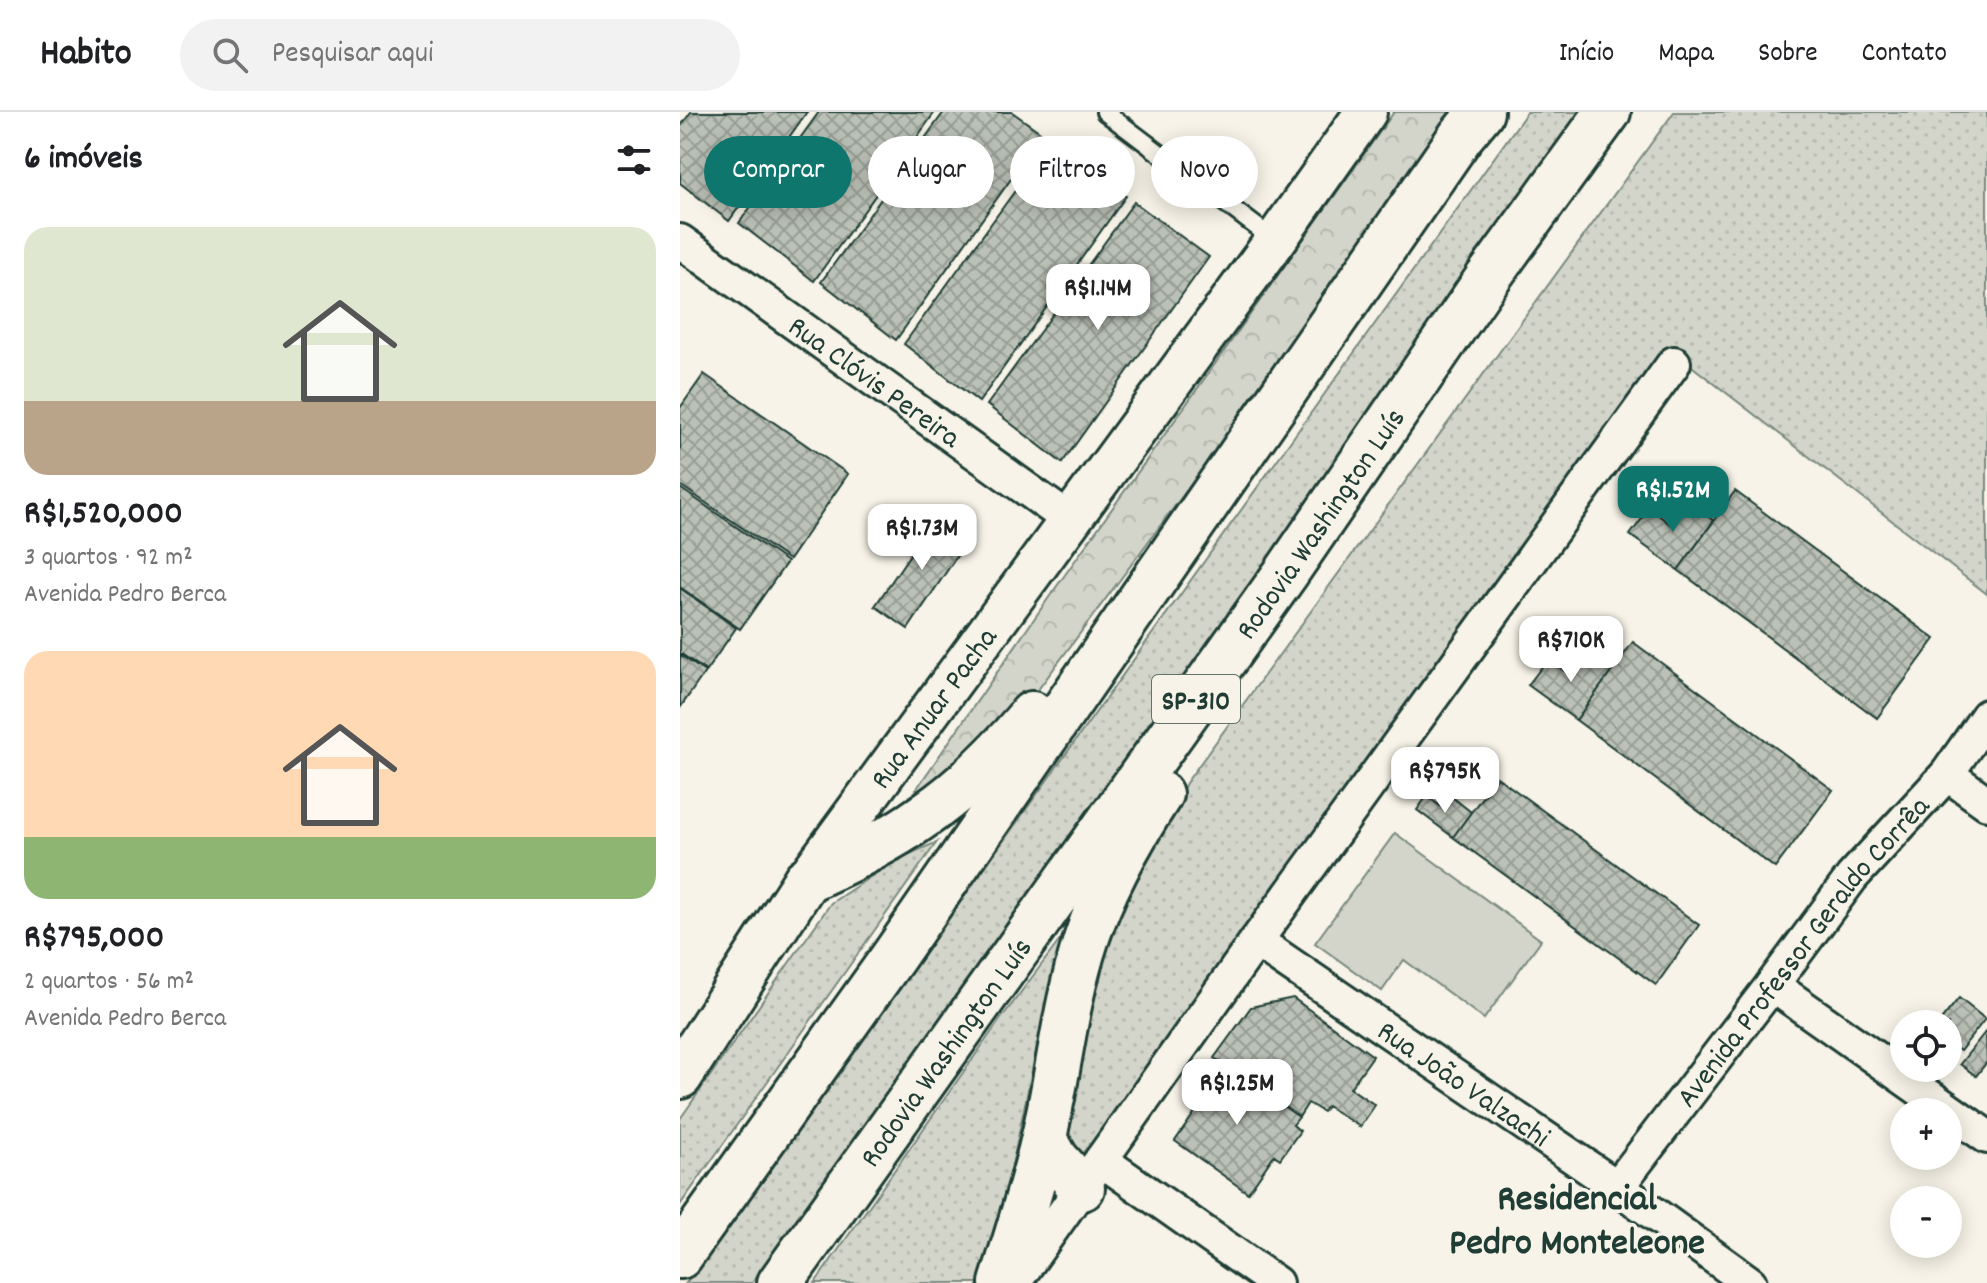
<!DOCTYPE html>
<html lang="pt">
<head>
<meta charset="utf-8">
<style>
  :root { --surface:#fff; --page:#f2f2f2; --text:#202124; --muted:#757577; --line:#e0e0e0; --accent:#0f766e }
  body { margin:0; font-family:Dekko,sans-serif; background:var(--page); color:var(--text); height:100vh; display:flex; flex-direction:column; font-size:30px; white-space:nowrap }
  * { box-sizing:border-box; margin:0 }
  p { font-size:26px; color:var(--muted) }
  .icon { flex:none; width:44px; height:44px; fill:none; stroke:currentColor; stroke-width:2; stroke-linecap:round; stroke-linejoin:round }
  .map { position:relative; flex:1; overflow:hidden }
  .drawer { display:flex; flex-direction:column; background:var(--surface); width:680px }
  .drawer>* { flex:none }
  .guide { position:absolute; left:24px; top:24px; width:760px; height:72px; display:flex; gap:16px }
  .buttons { position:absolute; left:1210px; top:898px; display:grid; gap:16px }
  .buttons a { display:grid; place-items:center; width:72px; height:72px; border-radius:50%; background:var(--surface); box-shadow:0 4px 20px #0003; font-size:40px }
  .price { position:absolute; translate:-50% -68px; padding:0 18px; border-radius:16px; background:#fff; color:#222; font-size:26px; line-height:52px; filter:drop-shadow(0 2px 4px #0008) }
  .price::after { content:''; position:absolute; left:50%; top:48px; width:24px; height:18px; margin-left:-12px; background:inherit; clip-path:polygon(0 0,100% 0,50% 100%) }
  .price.selected { background:var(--accent); color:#fff }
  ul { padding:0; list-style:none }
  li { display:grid; align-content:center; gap:16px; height:424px; padding:0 24px }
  li span { display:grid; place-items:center; height:248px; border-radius:24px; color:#555 }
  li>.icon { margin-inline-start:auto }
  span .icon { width:144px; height:144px; fill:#fffc; stroke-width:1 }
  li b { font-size:34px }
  h2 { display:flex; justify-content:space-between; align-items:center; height:96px; padding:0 24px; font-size:34px }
  .chip { padding:0 28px; border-radius:36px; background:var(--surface); box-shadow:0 4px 20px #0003; font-size:28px; line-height:72px }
  .chip.selected { background:var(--accent); color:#fff }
  header { display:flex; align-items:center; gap:48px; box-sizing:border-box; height:112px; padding:0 40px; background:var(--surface); border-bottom:2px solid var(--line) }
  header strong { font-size:38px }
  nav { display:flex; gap:44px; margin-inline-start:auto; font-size:28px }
  .search { width:560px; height:72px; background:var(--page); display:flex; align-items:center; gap:20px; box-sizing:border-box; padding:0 28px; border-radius:44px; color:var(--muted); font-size:30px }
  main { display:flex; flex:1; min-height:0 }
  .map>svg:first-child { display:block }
</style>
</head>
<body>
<header>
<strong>Habito</strong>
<div class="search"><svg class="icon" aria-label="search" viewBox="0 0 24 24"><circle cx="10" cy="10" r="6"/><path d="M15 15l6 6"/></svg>Pesquisar aqui</div>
<nav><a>Início</a><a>Mapa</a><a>Sobre</a><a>Contato</a></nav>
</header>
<main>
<section class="drawer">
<h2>6 imóveis<svg class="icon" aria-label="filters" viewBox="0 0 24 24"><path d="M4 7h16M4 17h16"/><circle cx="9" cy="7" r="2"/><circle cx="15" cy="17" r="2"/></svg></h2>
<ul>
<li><span style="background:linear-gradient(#dfe7d0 70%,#b9a48a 0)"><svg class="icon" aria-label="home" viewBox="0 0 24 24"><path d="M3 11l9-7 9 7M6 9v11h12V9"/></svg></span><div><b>R$1,520,000</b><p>3 quartos · 92 m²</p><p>Avenida Pedro Berca</p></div></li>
<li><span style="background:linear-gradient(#ffd9b3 75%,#8fb573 0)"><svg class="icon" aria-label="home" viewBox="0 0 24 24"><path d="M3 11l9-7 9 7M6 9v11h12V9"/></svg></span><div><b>R$795,000</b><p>2 quartos · 56 m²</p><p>Avenida Pedro Berca</p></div></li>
</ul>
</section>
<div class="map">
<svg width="1307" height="1171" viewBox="0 0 1307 1171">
  <defs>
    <pattern id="grass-dots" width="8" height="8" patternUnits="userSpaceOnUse" patternTransform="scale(2)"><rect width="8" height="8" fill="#d3d5ca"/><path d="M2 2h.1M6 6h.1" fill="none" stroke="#b5b8ae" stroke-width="1.8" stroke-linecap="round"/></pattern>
    <pattern id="forest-crowns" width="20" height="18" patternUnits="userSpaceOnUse" patternTransform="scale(2)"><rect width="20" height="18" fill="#d3d5ca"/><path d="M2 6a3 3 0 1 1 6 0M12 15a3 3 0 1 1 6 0" fill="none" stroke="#b5b8ae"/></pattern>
    <pattern id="building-cross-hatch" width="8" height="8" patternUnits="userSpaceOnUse" patternTransform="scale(2)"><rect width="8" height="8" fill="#bbc1b6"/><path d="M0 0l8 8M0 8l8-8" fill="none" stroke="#979e95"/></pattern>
  </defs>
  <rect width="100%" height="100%" fill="#f7f3e8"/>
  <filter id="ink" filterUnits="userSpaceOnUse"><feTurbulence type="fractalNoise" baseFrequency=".0125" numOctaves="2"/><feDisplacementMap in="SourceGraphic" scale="16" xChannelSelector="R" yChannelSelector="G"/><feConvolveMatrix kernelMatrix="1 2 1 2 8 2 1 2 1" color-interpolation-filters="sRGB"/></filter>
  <g filter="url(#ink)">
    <path fill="url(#grass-dots)" stroke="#79897f" stroke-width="2" d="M847,0H908L72,1171H6Z
      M994,0H1307V482L992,239L402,1050L372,1025L430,813L506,671Z
      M257,730L0,1093V1007L151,791L216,748Z
      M401,800L380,847L367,887L310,1159L304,1171H135L320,908Z"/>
    <path fill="url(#forest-crowns)" stroke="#79897f" stroke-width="2" d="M714,0H784L524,355L351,587L250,685L235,679L372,481Z"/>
    <path fill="#d3d5ca" stroke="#79897f" stroke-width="2" d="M715,721L861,828L804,907L724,848L702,879L635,831Z"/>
    <path fill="url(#building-cross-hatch)" stroke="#1f3d34" stroke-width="2" d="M11,0H127L49,109L0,71V15Z
      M139,0H255L134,169L59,111Z
      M264,0H332L363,22L216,228L141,170Z
      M371,29L446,84L299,290L224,232Z
      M454,90L529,145L382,351L307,293Z
      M24,262L168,362L109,448L0,373V296Z
      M0,376L107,450L60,517L0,475Z
      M1055,379L1255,527L1197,606L998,458Z
      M1007,389L1034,409L998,458L950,423L970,396L990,412Z
      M256,404L289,426L228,517L195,494Z
      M0,476L56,516L26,559L0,541Z
      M953,530L1153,678L1095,756L896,608Z
      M904,539L932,559L896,608L848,573L868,547L888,562Z
      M0,543L25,560L0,596Z
      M817,665L1019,813L976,873L773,725Z
      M747,684L763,696L772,685L791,700L773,725L737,698Z
      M613,886L693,944L670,976L695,993L680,1015L647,994L643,1000L628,991L619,1005L534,946L571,895Z
      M1279,886L1305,907L1280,939L1268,930V912H1258Z
      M1306,919L1307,950L1296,964L1280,952Z
      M538,948L619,1005L613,1013L620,1019L600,1047L594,1043L568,1081L495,1029L522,990L513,984Z"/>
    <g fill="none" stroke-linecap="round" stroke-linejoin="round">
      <defs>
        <path id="service" d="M425,0L594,128"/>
        <g id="minor">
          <path id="s1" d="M0,129L391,409"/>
          <path d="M1267,662L1307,691"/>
          <path id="s2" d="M576,829L937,1075L1070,1171"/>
          <path d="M1092,873L1307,1025"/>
          <path d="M421,1048L596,1171"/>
          <path id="s3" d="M937,1075L1092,873L1172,765L1267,662L1307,604"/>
          <path d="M334,1171L576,829L994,251"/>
        </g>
        <g id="tertiary">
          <path id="s4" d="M126,768L595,129L686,0"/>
        </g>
        <path id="secondary" d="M0,964L126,768"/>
        <g id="motorway">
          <path d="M126,768C167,749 208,730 245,703C286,675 320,640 352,602"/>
          <path d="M364,1026L376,1047L402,1076"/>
          <path d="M0,1144L214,844L781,24L801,0"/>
          <path id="s5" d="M100,1171L606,461L807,167L928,0"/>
          <path d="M322,1171C337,1123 353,1074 364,1025C379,959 385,892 406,828C423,776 450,728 480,682"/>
        </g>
      </defs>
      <use href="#service" stroke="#1f3d34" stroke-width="22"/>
      <use href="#minor" stroke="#1f3d34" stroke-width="38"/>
      <use href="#tertiary" stroke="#1f3d34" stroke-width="46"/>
      <use href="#secondary" stroke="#1f3d34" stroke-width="50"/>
      <use href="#motorway" stroke="#1f3d34" stroke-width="50"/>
      <use href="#service" stroke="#f7f3e8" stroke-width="16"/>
      <use href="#minor" stroke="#f7f3e8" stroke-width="32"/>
      <use href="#tertiary" stroke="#f7f3e8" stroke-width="40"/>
      <use href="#secondary" stroke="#f7f3e8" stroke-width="44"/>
      <use href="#motorway" stroke="#f7f3e8" stroke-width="44"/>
    </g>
  </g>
  <g text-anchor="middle" stroke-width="7" stroke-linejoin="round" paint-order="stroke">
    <rect fill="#f7f3e8" stroke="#60746a" stroke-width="2" x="472" y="563" width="88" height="48" rx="6"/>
    <g font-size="28" font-weight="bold" fill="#1f3d34">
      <text x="516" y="597">SP-310</text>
    </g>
    <g font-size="30" fill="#1f3d34" stroke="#f7f3e8">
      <text dy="10" stroke="none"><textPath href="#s1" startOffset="240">Rua Clóvis Pereira</textPath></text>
      <text dy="10" stroke="none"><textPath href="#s5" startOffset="932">Rodovia Washington Luís</textPath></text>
      <text dy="10" stroke="none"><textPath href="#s4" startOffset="214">Rua Anuar Pacha</textPath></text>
      <text dy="10" stroke="none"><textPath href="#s3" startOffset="300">Avenida Professor Geraldo Corrêa</textPath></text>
      <text dy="10" stroke="none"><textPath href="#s5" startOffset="284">Rodovia Washington Luís</textPath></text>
      <text dy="10" stroke="none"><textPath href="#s2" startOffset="252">Rua João Valzachi</textPath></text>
    </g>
    <g font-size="38" font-weight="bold" fill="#1f3d34" stroke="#f7f3e8">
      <text x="897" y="1097">Residencial<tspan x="897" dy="44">Pedro Monteleone</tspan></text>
    </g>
  </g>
</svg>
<div class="buttons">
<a><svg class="icon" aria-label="locate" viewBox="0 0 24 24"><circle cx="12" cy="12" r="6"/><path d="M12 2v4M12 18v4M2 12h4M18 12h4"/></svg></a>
<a>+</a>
<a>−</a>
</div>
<b class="price" style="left:418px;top:220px">R$1.14M</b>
<b class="price selected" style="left:993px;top:422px">R$1.52M</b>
<b class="price" style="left:242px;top:460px">R$1.73M</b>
<b class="price" style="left:891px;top:572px">R$710K</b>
<b class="price" style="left:765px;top:703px">R$795K</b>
<b class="price" style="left:557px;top:1015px">R$1.25M</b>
<div class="guide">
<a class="chip selected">Comprar</a>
<a class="chip">Alugar</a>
<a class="chip">Filtros</a>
<a class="chip">Novo</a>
</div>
</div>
</main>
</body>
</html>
